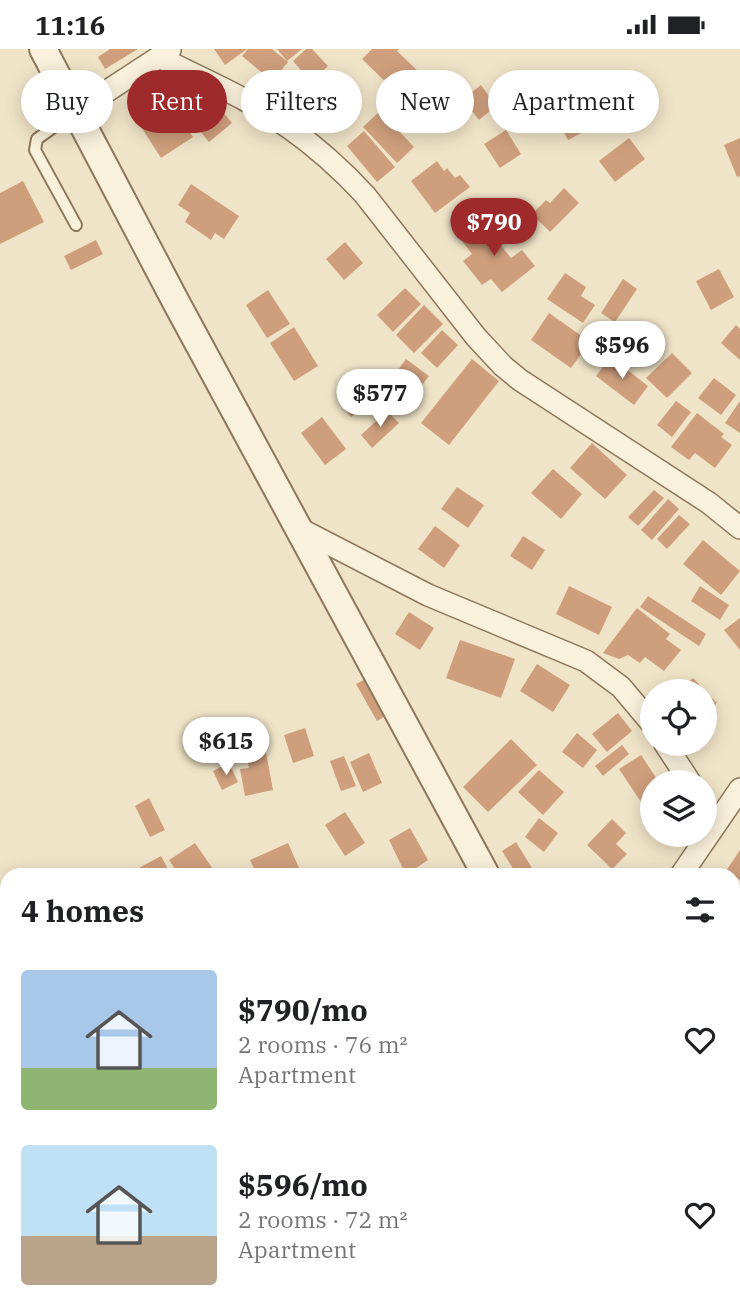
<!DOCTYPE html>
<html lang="en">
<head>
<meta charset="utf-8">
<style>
  :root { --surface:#fff; --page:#f2f2f2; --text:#202124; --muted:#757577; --accent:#9e2a2b }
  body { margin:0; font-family:"IBM Plex Serif",serif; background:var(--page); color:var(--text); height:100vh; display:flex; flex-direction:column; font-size:26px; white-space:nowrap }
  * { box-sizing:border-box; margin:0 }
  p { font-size:23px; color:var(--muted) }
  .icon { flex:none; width:38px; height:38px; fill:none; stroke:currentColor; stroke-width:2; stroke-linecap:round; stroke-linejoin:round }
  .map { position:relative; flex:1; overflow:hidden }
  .side { position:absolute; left:0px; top:819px; width:740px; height:448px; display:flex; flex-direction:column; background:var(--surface); border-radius:21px 21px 0 0; box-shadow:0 4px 18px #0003 }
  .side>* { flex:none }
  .banner { position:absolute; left:21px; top:21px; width:698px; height:63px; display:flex; gap:14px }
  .buttons { position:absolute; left:640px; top:630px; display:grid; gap:14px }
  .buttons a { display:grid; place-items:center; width:77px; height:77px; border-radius:50%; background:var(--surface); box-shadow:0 4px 18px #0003; font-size:35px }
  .price { position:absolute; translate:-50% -60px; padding:0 16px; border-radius:24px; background:#fff; color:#222; font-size:23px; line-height:46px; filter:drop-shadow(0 2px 4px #0008) }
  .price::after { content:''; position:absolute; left:50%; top:42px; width:21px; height:16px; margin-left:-10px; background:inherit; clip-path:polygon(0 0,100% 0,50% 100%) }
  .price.on { background:var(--accent); color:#fff }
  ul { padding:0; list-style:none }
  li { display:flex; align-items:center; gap:21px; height:175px; padding:0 21px }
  li span { display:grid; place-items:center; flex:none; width:196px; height:140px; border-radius:7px; color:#555 }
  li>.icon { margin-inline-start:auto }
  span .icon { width:84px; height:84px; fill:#fffc; stroke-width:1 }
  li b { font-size:30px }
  h2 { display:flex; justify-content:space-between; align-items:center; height:84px; padding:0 21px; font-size:30px }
  .pill { padding:0 24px; border-radius:32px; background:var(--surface); box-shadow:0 4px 18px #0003; font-size:24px; line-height:63px }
  .pill.on { background:var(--accent); color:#fff }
  .status { display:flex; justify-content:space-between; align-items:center; height:49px; padding:0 35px; background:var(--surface); direction:ltr }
  .status svg { height:19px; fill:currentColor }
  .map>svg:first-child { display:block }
</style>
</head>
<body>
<div class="status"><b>11:16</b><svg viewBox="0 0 49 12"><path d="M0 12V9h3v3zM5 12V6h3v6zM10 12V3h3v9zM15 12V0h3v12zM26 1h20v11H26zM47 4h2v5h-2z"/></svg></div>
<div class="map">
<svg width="740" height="1267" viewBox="0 0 740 1267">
  <rect width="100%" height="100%" fill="#f0e4c8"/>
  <path fill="#cf9f7d" d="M110,0H138L105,20L98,8Z
    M214,0H247L225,16Z
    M248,0H272L288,13L272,32L242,7Z
    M277,0H302L287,12Z
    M306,0H312L328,17L311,33L293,12Z
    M372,0H399L397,2L421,25L400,47L362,10Z
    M305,35L324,48L315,62L295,48Z
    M481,36L496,57L479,71L463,50Z
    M344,41L356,53L338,71L325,59Z
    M588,45L602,73L568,91L553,63Z
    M166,46L193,88L161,109L134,67Z
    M534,47L548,66L530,78L517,60Z
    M214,52L232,74L209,93L191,71Z
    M380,62L414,98L397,114L363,78Z
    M506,81L521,105L500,119L484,95Z
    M364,82L395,118L377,133L347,97Z
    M629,89L645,110L615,133L599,112Z
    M740,89V127L737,128L724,96Z
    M437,112L444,122L447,119L455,129L460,126L470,138L435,164L411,132Z
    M23,132L44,173L0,195V144Z
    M191,135L239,167L224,190L215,184L211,191L185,173L190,164L178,156Z
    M564,139L579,154L550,183L532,165L546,151L550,154Z
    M493,168L503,180L494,188L511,209L522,201L535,217L502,243L491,230L482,236L463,212L472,205L462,192Z
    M96,191L103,205L71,221L64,207Z
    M345,193L363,214L344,231L326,210Z
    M719,220L734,248L711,261L696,232Z
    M565,224L586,238L581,247L595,256L583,274L547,250Z
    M623,230L637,240L615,273L601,264Z
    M405,239L421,255L393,283L377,266Z
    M268,241L290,275L267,289L246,256Z
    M424,256L443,275L414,304L396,286Z
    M549,264L590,293L571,319L531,291Z
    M736,276L740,280V311L721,294Z
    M294,278L318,317L294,332L270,294Z
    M442,281L458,296L437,319L421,304Z
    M672,304L692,324L667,349L646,329Z
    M611,308L648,337L634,356L596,327Z
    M406,310L429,327L411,350L389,333Z
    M472,310L499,332L449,396L421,374Z
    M714,329L736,346L721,366L698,349Z
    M355,341L366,357L351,368L339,353Z
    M676,352L691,363L672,388L657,376Z
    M740,352V384L725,374Z
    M387,362L399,374L372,399L361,386Z
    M697,364L724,385L721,388L732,396L715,419L695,404L689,411L671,398Z
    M322,368L346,400L325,416L301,384Z
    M592,394L627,426L605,450L570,419Z
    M553,420L582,445L561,470L531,444Z
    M457,438L484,456L468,479L441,460Z
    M654,441L664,449L638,477L628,468Z
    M668,450L679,460L652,491L641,481Z
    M679,466L690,475L667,500L657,490Z
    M435,477L460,496L444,519L418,500Z
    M523,487L545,501L532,521L510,507Z
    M703,491L740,522L721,546L683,515Z
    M569,537L612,558L599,586L556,565Z
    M700,537L729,556L720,571L691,552Z
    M648,547L706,585L699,597L640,558Z
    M637,559L670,585L666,590L681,601L664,622L645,608L640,614L628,606L619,610L603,604Z
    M409,563L434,579L420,601L395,585Z
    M740,569V601L724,581Z
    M460,591L515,610L501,649L446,629Z
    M537,615L570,636L553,663L520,642Z
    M371,627L391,664L377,672L356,635Z
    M693,629L717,654L705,665V642H679Z
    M618,664L632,682L607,703L592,685Z
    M305,679L314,707L293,714L284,686Z
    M577,684L597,701L583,719L562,703Z
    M511,690L537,716L488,763L463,738Z
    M622,696L629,705L603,727L595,717Z
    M265,698L273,741L245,747L240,720L249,719L245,702Z
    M369,704L382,734L363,743L350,713Z
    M641,706L659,733H653V745L641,753L619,720Z
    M344,707L356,737L341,742L330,712Z
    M229,714L238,733L222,741L213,722Z
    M539,721L564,743L543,766L518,743Z
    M149,749L165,781L150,788L135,757Z
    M345,763L365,794L345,807L325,776Z
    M539,769L558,784L544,803L525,788Z
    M612,770L626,784L616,795L627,805L612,820L587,796Z
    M410,779L428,811L406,826L389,791Z
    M516,793L535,824L532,826H517L502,802Z
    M195,794L217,826H179L169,811Z
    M288,794L299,819L284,826H257L250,811Z
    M740,801V831L726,822Z
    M161,807L171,826H141L137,820Z
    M733,958L740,960V1010L733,1008Z
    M733,1079L740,1080V1108L733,1107Z
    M0,1147L7,1156V1172L0,1177Z
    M7,1199V1229L0,1231V1201Z
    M15,1260H59L39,1267H18Z
    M83,1260H124L126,1267H86Z
    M363,1260H388L391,1267H362L359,1262Z
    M518,1260H565L558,1267H524Z
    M610,1260H629L631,1267H612Z
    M634,1260H671L672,1267H635Z"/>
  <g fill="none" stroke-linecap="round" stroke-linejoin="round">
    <defs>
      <path id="service" d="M75,63L37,90L35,101L76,176"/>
      <path id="minor" d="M159,8C201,30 249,49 288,78C315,97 342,121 365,146L476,288L503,317L520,331L709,454L740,479
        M75,63L170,1
        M298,479L428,546L586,612L621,638L653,676
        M665,695L690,733
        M681,826L740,740
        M733,849L740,851
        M733,1056L740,1057
        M227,1267L238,1260"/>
      <path id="tertiary" d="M43,0L177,255L486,826
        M718,1260L722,1267"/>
    </defs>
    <use href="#service" stroke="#8d765c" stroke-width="14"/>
    <use href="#minor" stroke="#8d765c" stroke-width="24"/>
    <use href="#tertiary" stroke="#8d765c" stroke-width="30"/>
    <use href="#service" stroke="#faf1dc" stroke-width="10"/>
    <use href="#minor" stroke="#faf1dc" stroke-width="21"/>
    <use href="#tertiary" stroke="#faf1dc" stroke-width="26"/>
  </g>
</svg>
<div class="buttons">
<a><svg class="icon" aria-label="locate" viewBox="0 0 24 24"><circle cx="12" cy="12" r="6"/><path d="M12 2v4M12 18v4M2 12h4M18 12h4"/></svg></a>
<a><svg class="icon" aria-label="layers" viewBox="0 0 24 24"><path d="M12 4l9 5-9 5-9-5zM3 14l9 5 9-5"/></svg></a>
</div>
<b class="price on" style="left:494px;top:209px">$790</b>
<b class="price" style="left:622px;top:332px">$596</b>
<b class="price" style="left:380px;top:380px">$577</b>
<b class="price" style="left:226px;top:728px">$615</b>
<div class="banner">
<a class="pill">Buy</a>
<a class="pill on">Rent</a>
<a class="pill">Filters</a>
<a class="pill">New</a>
<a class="pill">Apartment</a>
</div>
<section class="side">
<h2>4 homes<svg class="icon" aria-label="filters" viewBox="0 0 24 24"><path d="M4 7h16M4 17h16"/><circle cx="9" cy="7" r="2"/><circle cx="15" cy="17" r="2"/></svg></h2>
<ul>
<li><span style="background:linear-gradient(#a9c7e8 70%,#8fb573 0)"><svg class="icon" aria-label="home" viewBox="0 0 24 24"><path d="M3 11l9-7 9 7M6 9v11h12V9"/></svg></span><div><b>$790/mo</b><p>2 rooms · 76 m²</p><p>Apartment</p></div><svg class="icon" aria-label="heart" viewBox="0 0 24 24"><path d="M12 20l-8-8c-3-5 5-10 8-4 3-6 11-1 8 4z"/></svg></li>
<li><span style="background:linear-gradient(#bfe0f5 65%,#b9a48a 0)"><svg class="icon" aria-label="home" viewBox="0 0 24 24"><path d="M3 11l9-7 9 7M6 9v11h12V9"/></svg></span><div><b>$596/mo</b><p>2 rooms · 72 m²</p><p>Apartment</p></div><svg class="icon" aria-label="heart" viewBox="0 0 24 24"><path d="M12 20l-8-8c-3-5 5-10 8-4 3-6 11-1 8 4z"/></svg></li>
</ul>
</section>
</div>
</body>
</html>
